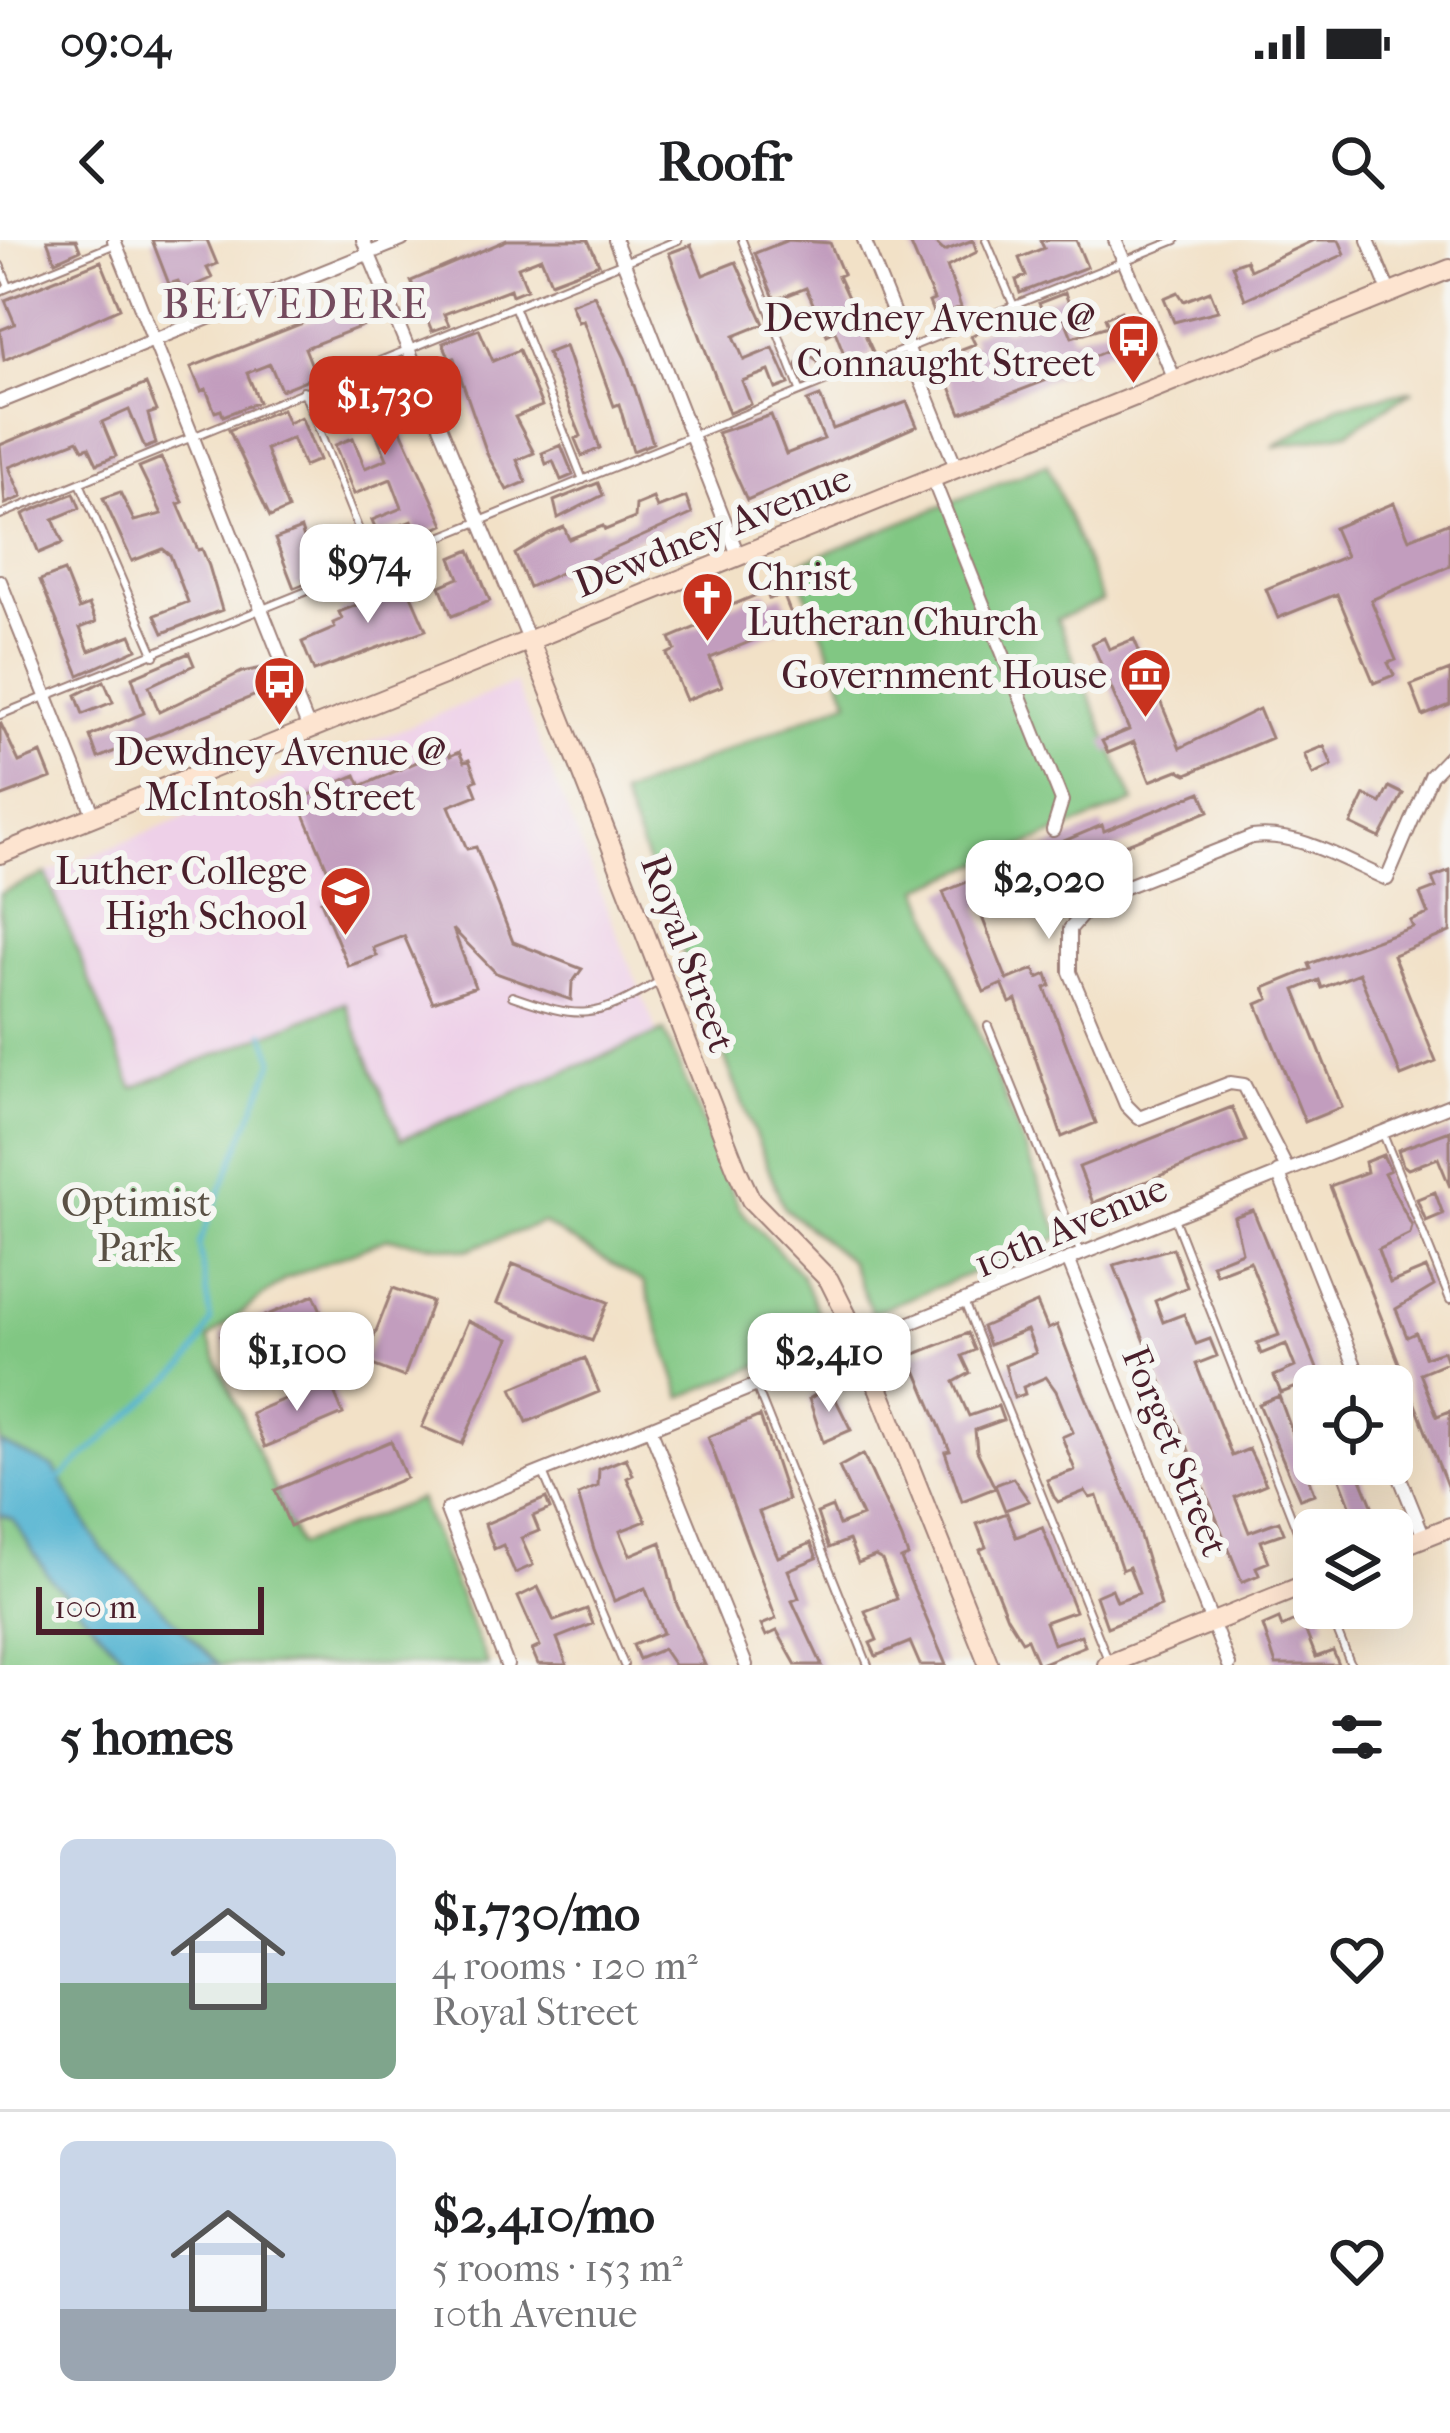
<!DOCTYPE html>
<html lang="en">
<head>
<meta charset="utf-8">
<style>
  :root { --surface:#fff; --page:#f6f6f6; --text:#202124; --muted:#757577; --line:#e0e0e0; --accent:#c8321e }
  body { margin:0; font-family:"IM FELL French Canon",serif; background:var(--page); color:var(--text); height:100vh; display:flex; flex-direction:column; font-size:45px; white-space:nowrap }
  * { box-sizing:border-box; margin:0 }
  p { font-size:39px; color:var(--muted) }
  .icon { flex:none; width:66px; height:66px; fill:none; stroke:currentColor; stroke-width:2; stroke-linecap:round; stroke-linejoin:round }
  .map { position:relative; height:1425px; overflow:hidden }
  .details { display:flex; flex-direction:column; background:var(--surface); flex:1 }
  .details>* { flex:none }
  .controls { position:absolute; left:1293px; top:1125px; display:grid; gap:24px }
  .controls a { display:grid; place-items:center; width:120px; height:120px; border-radius:18px; background:var(--surface); box-shadow:0 12px 48px #0002; font-size:60px }
  .scale { position:absolute; left:36px; bottom:30px; width:228px; box-sizing:border-box; padding-left:12px; border:6px solid #4a1f2b; border-top:0; font-size:33px; line-height:42px; white-space:nowrap; color:#4a1f2b; -webkit-text-stroke:9px #f6f6f2; paint-order:stroke }
  .price { position:absolute; translate:-50% -102px; padding:0 27px; border-radius:24px; background:#fff; color:#222; font-size:39px; line-height:78px; filter:drop-shadow(0 3px 6px #0008) }
  .price::after { content:''; position:absolute; left:50%; top:72px; width:36px; height:27px; margin-left:-18px; background:inherit; clip-path:polygon(0 0,100% 0,50% 100%) }
  .price.on { background:var(--accent); color:#fff }
  ul { padding:0; list-style:none }
  li { display:flex; align-items:center; gap:36px; height:300px; padding:0 60px }
  li+li { border-top:3px solid var(--line) }
  li span { display:grid; place-items:center; flex:none; width:336px; height:240px; border-radius:18px; color:#555 }
  li>.icon { margin-inline-start:auto }
  span .icon { width:144px; height:144px; fill:#fffc; stroke-width:1 }
  li b { font-size:51px }
  h2 { display:flex; justify-content:space-between; align-items:center; height:144px; padding:0 60px; font-size:51px }
  .status { display:flex; justify-content:space-between; align-items:center; height:84px; padding:0 60px; background:var(--surface); direction:ltr }
  .status svg { height:33px; fill:currentColor }
  header { display:flex; justify-content:space-between; align-items:center; height:156px; padding:0 60px; background:var(--surface); font-size:54px; font-weight:700 }
  .map>svg:first-child { display:block }
</style>
</head>
<body>
<div class="status"><b>09:04</b><svg viewBox="0 0 49 12"><path d="M0 12V9h3v3zM5 12V6h3v6zM10 12V3h3v9zM15 12V0h3v12zM26 1h20v11H26zM47 4h2v5h-2z"/></svg></div>
<header><svg class="icon" aria-label="back" viewBox="0 0 24 24"><path d="M15 5l-7 7 7 7"/></svg>Roofr<svg class="icon" aria-label="search" viewBox="0 0 24 24"><circle cx="10" cy="10" r="6"/><path d="M15 15l6 6"/></svg></header>
<div class="map">
<svg width="1450" height="1425" viewBox="0 0 1450 1425">
  <rect width="100%" height="100%" fill="#f6f6f2"/>
  <filter id="ink" filterUnits="userSpaceOnUse"><feTurbulence type="fractalNoise" baseFrequency=".00833" numOctaves="2"/><feDisplacementMap in="SourceGraphic" scale="24" xChannelSelector="R" yChannelSelector="G"/><feConvolveMatrix kernelMatrix="1 2 1 2 8 2 1 2 1" color-interpolation-filters="sRGB"/></filter>
  <filter id="wash" filterUnits="userSpaceOnUse"><feTurbulence type="fractalNoise" baseFrequency=".004" numOctaves="4" result="noise"/><feDisplacementMap in="SourceGraphic" scale="48" xChannelSelector="R" yChannelSelector="G"/><feGaussianBlur stdDeviation="2.7" result="paint"/><feColorMatrix in="noise" values="0 0 0 0 0 0 0 0 0 0 0 0 0 0 0 0 0 1.4 0 .05"/><feComposite in="paint" operator="in"/></filter>
  <g filter="url(#wash)">
    <rect width="100%" height="100%" fill="#f2e1c7"/>
    <path fill="#eed0e8" d="M515,443L658,794L400,899L344,763L133,849L46,634Z"/>
    <path fill="#81c783" stroke="#667357" stroke-width="3" d="M1414,150L1348,192L1273,207L1338,166Z
      M1047,224L1102,361L1057,379L1134,562L920,648L1061,997L872,1073L850,1021L784,968L621,555L849,460L795,325Z
      M46,634L133,848L345,763L401,899L664,791L739,968L802,1036L829,1097L682,1157L644,1043L542,983L466,1010L388,998L285,1039L208,1099L299,1305L419,1259L488,1425H219L101,1308L54,1228L0,1203V653Z
      M0,1274L13,1279L50,1338L132,1425H0Z"/>
    <path fill="#53b4d1" stroke="#4e6a7e" stroke-width="3" d="M0,1203L54,1228L101,1308L219,1425H132L50,1338L13,1279L0,1274Z"/>
    <g fill="none" stroke-linecap="round" stroke-linejoin="round">
      <path stroke="#53b4d1" stroke-width="4.5" d="M60,1238L186,1125L200,1104L211,1081L199,1004L274,820L264,792"/>
    </g>
    <g id="blocks">
      <path fill="#c29dbe" d="M47,0H76L80,10L55,21Z
        M152,0H207L217,24L207,28L212,38L182,51L178,41L169,44Z
        M507,0H588L599,24L551,42L541,18L518,27L527,49L512,55L510,49L444,74L449,85L432,91L411,41Z
        M788,0L830,3L843,34L838,36L874,114L848,124L835,91L827,95L806,48L775,60L755,13Z
        M909,0H932L944,11L973,0L977,12L947,27L961,67L935,77L929,62L934,60Z
        M1040,0H1076L1087,27L1020,53L1016,40L1026,36L1019,18L1044,8Z
        M1314,0H1339L1345,14L1245,59L1232,25L1246,20L1250,30Z
        M691,5L703,35L736,22L764,84L734,96L744,120L773,108L789,144L776,149L769,131L742,141L751,164L729,173L669,13Z
        M101,21L120,68L4,120L0,90L15,84L5,60Z
        M1210,51L1218,71L1174,82L1164,58L1178,52L1184,61Z
        M1065,53L1072,72L1063,75L1072,97L1108,86L1105,78L1121,71L1134,104L1106,111L1082,121L1084,126L961,173L938,118L975,104L971,96L1000,81L1004,91L1044,76L1039,63Z
        M594,55L625,118L653,203L633,211L619,164L614,166L583,80L578,82L571,64Z
        M356,62L365,85L305,108L316,136L281,150L270,124L247,133L259,162L223,176L221,170L215,172L206,149L201,151L191,127Z
        M479,89L493,121L519,110L542,166L515,177L534,213L517,220L526,242L507,250L488,216L454,118L450,119L443,103Z
        M565,106L600,208L582,216L575,199L581,196L547,113Z
        M797 127a11 11 0 1 1 22 0a11 11 0 1 1-22 0Z
        M374,131L444,285L418,296L412,281L378,294L372,280L402,268L391,239L354,254L335,205L353,198L365,228L387,219L371,182L362,186L349,155L321,166L317,155Z
        M146,144L157,171L148,174L156,204L145,208L129,170L102,182L116,216L97,224L89,207L83,209L78,200L9,227L22,257L5,264L0,205Z
        M820,156L833,189L907,162L917,186L747,260L717,193L771,175L786,214L824,199L807,161Z
        M282,169L288,183L301,177L319,220L304,226L292,198L266,209L288,269L270,277L229,190Z
        M561,205L573,235L561,240L553,221L546,224L542,213Z
        M161,218L183,262L178,264L198,310L202,309L209,326L222,370L163,393L155,375L188,362L170,315L163,309L132,321L103,258L120,252L134,281L162,274L139,227Z
        M598,243L603,255L558,278L554,261Z
        M74,253L80,268L53,279L63,303L39,313L23,274Z
        M686,257L692,274L529,347L515,314L549,293L564,287L569,299L603,286L605,290L635,278L636,265L653,258L657,268Z
        M1394,263L1409,299L1450,282V326L1371,360L1396,420L1388,423L1394,435L1374,443L1337,354L1278,378L1266,349L1346,316L1334,288Z
        M301,289L317,339L294,348L275,299Z
        M470,310L490,361L452,376L440,346L459,338L451,318Z
        M399,328L426,390L314,431L302,402L335,388L333,383L342,379L339,372L389,352L382,335Z
        M64,331L79,369L89,365L96,382L80,388L89,411L131,395L137,409L79,435L40,340Z
        M766,351L769,359L783,354L791,374L777,379L781,389L710,418L722,446L686,460L667,414L675,410L670,398L706,383L703,377Z
        M1104,398L1109,409L1134,399L1180,508L1259,469L1271,498L1187,534L1178,530L1150,541L1134,502L1108,513L1102,501L1129,490L1092,403Z
        M189,413L194,425L149,446L159,472L242,432L263,428L271,449L98,518L90,496L144,473L132,437Z
        M1450,430V465L1423,476L1411,445Z
        M104,441L113,462L83,474L76,455Z
        M0,482L19,522L41,513L51,538L0,557Z
        M1324,506L1332,525L1313,535L1304,514Z
        M447,509L450,516L459,512L464,522L469,520L477,540L472,542L477,555L449,566L467,609L476,607L513,702L582,729L572,743L571,760L496,733L453,689L475,747L433,762L404,696L373,708L377,716L348,726L321,661L338,654L298,560L356,535L361,546Z
        M1389,547L1403,554L1380,598L1351,584L1365,555L1381,563Z
        M1201,552L1209,571L1112,610L1115,619L1068,639L1065,632L1032,645L1040,666L1019,675L1010,654L978,667L1007,740L1034,729L1038,738L1047,734L1051,746L1045,748L1096,883L1062,897L1016,760L1010,763L1002,744L984,752L943,652L1102,585L1104,591Z
        M1450,631V692L1393,715L1436,822L1401,836L1359,733L1322,748L1319,740L1295,750L1342,867L1305,882L1257,764L1269,759L1264,748L1311,729L1309,724L1413,687L1410,681L1428,674L1420,654L1436,648L1432,638Z
        M1232,867L1246,901L1093,963L1079,927Z
        M1450,891V947L1438,918L1408,929L1403,925L1398,910Z
        M1383,915L1390,930L1384,933L1412,986L1410,994L1378,1010L1390,1043L1426,1028L1434,1046L1396,1069L1407,1097L1416,1093L1425,1117L1443,1111L1447,1122L1420,1133L1437,1176L1450,1171L1449,1251L1330,946L1367,932L1365,922Z
        M1435,952L1443,974L1426,981L1417,959Z
        M1253,970L1324,1146H1314V1172L1302,1145L1281,1153L1274,1136L1295,1127L1286,1104L1261,1114L1257,1103L1279,1095L1250,1021L1216,1034L1212,1024L1242,1012L1234,977Z
        M1173,1008L1187,1047L1155,1061L1163,1082L1184,1074L1196,1104L1210,1099L1217,1116L1196,1124L1232,1216L1249,1209L1266,1244L1235,1257L1249,1292L1279,1281L1284,1293L1261,1301L1269,1322L1256,1327L1259,1335L1242,1342L1114,1025Z
        M513,1024L608,1062L592,1101L497,1063Z
        M393,1048L432,1062L404,1137L364,1122Z
        M314,1055L331,1094L238,1134L221,1095Z
        M1037,1063L1048,1089L1057,1085L1071,1121L1132,1269L1161,1366L1107,1387L1096,1356L1112,1349L1117,1361L1139,1353L1129,1327L1122,1330L1097,1256L1090,1258L1085,1251L1058,1262L1054,1257L1047,1240L1075,1230L1062,1197L1073,1192L1056,1151L1046,1137L1023,1147L1025,1154L1014,1158L1005,1125L1036,1113L1027,1090L989,1105L982,1087Z
        M468,1081L509,1099L462,1204L422,1187Z
        M968,1093L975,1110L962,1116L970,1133L954,1142L969,1176L998,1166L1003,1180L975,1190L977,1211L995,1248L962,1261L945,1212L950,1211L910,1116Z
        M585,1118L599,1152L527,1182L512,1148Z
        M329,1140L343,1174L265,1207L251,1173Z
        M829,1146L851,1190L823,1202L809,1159Z
        M1279,1156L1304,1224H1355L1378,1280L1352,1290L1343,1268L1350,1265L1335,1226L1308,1236L1314,1254L1300,1259L1259,1164Z
        M760,1176L788,1260L759,1272L778,1317L811,1303L817,1318L788,1330L799,1358L792,1361L822,1425H796L777,1391L766,1396L761,1385L776,1379L708,1197Z
        M391,1201L406,1238L290,1286L275,1250Z
        M863,1214L902,1299L908,1316L901,1319L946,1425H920L910,1402L876,1416L870,1403L877,1400L865,1371L897,1359L882,1320L875,1316L858,1323L849,1300L829,1308L825,1297L817,1273L832,1267L839,1285L862,1276L839,1227Z
        M626,1218L633,1235L627,1238L646,1281L620,1291L630,1315L661,1302L677,1365L705,1425H674L663,1409L639,1419L633,1405L663,1393L645,1348L614,1361L594,1309L578,1255L598,1246L599,1229Z
        M1013,1238L1029,1261L1005,1270L995,1245Z
        M546,1258L550,1269L533,1276L539,1291L521,1298L533,1325L515,1333L503,1305L494,1309L485,1284Z
        M1007,1273L1016,1297L1042,1287L1075,1371L1045,1382L1053,1404L1081,1395L1085,1406L1038,1425L1027,1399L1022,1401L1007,1377L980,1310L986,1307L977,1284Z
        M538,1347L554,1381L587,1369L593,1384L557,1398L567,1425L538,1424L532,1410L540,1406L518,1357Z
        M1321,1368L1326,1383L1306,1392L1316,1417L1333,1411L1339,1425H1276L1263,1386L1279,1379L1282,1387Z"/>
    </g>
  </g>
  <g filter="url(#ink)">
    <use href="#blocks" fill-opacity="0" stroke="#9e8079" stroke-width="3"/>
    <g fill="none" stroke-linecap="round" stroke-linejoin="round">
      <defs>
        <path id="lane" d="M742,0L800,150
          M986,0L1014,66
          M0,25L9,47
          M0,51L113,5
          M514,66L583,240
          M303,150L372,323
          M80,243L155,416
          M0,275L678,0
          M0,475L1176,0
          M512,756C581,780 594,780 658,742
          M988,786L1081,1014
          M1383,894L1450,1060
          M1174,978L1314,1334
          M964,1062L1108,1420
          M756,1146L868,1425
          M544,1235L624,1425
          M1328,1368L1351,1425"/>
        <path id="street" d="M114,0L309,489
          M363,0L529,400
          M615,0L738,315
          M864,0L956,227
          M1115,0L1174,138
          M1368,0L1390,54
          M0,162L402,0
          M932,237L1062,561L1053,590
          M0,341L94,576
          M1287,929L1244,845L1230,843L1139,878L1126,865L1070,732V689L1097,658L1252,597C1299,591 1345,621 1387,639L1431,536L1450,516
          M1278,932L1363,1146
          M1068,1019L1229,1425
          M650,1188L746,1425
          M1392,1218L1424,1297
          M507,1425L447,1270L1450,865"/>
        <path id="secondary" d="M529,400C602,576 667,754 737,930L751,960L829,1040L860,1102L989,1425
          M0,614L1450,29
          M1392,1310L1450,1287
          M1107,1425L1314,1341"/>
      </defs>
      <use href="#lane" stroke="#9e8079" stroke-width="10"/>
      <use href="#street" stroke="#9e8079" stroke-width="16"/>
      <use href="#secondary" stroke="#9e8079" stroke-width="22"/>
      <use href="#lane" stroke="#fff" stroke-width="6"/>
      <use href="#street" stroke="#fff" stroke-width="12"/>
      <use href="#secondary" stroke="#fde4d0" stroke-width="18"/>
    </g>
  </g>
  <defs>
    <symbol id="bus-pin" viewBox="-11 -11 22 30"><path d="M0 17L-7.5 6A9.5 9.5 0 1 1 7.5 6Z" fill="#c8321e" stroke="#f6f6f2"/><path d="M-5-6H5V4H4V6H2V4H-2V6H-4V4H-5ZM-3.5-4V0h7V-4ZM-3.5 1.2v1.5H-2V1.2ZM2 1.2v1.5H3.5V1.2Z" fill="#fff"/></symbol>
    <symbol id="church-pin" viewBox="-11 -11 22 30"><path d="M0 17L-7.5 6A9.5 9.5 0 1 1 7.5 6Z" fill="#c8321e" stroke="#f6f6f2"/><path d="M-1.2-6h2.4v3.5h3.3v2.4h-3.3V6h-2.4V-.1h-3.3v-2.4h3.3Z" fill="#fff"/></symbol>
    <symbol id="museum-pin" viewBox="-11 -11 22 30"><path d="M0 17L-7.5 6A9.5 9.5 0 1 1 7.5 6Z" fill="#c8321e" stroke="#f6f6f2"/><path d="M0-6L6-3V-2H-6V-3ZM-5-1h2V3h-2ZM-1-1h2V3h-2ZM3-1h2V3H3ZM-6 4H6V6H-6Z" fill="#fff"/></symbol>
    <symbol id="school-pin" viewBox="-11 -11 22 30"><path d="M0 17L-7.5 6A9.5 9.5 0 1 1 7.5 6Z" fill="#c8321e" stroke="#f6f6f2"/><path d="M0-5L7-2L0 1L-7-2ZM-4 1L0 2.5L4 1V4Q0 6-4 4Z" fill="#fff"/></symbol>
  </defs>
  <g fill-rule="evenodd">
    <use href="#bus-pin" x="1104" y="70" width="59" height="81"/>
    <use href="#church-pin" x="678" y="328" width="59" height="81"/>
    <use href="#museum-pin" x="1116" y="404" width="59" height="81"/>
    <use href="#bus-pin" x="250" y="412" width="59" height="81"/>
    <use href="#school-pin" x="316" y="622" width="59" height="81"/>
  </g>
  <g text-anchor="middle" stroke-width="12" stroke-linejoin="round" paint-order="stroke">
    <g font-size="39" fill="#4a1f2b" stroke="#f6f6f2" text-anchor="end">
      <text x="1095" y="91">Dewdney Avenue @<tspan x="1095" dy="45">Connaught Street</tspan></text>
      <text x="747" y="350" text-anchor="start">Christ<tspan x="747" dy="45">Lutheran Church</tspan></text>
      <text x="1107" y="448">Government House</text>
      <text x="280" y="525" text-anchor="middle">Dewdney Avenue @<tspan x="280" dy="45">McIntosh Street</tspan></text>
      <text x="307" y="644">Luther College<tspan x="307" dy="45">High School</tspan></text>
    </g>
    <g font-size="39" fill="#4a1f2b" stroke="#f6f6f2">
      <text transform="translate(712 290) rotate(-22)" y="14">Dewdney Avenue</text>
      <text transform="translate(689 713) rotate(70)" y="14">Royal Street</text>
      <text transform="translate(1070 985) rotate(-23)" y="14">10th Avenue</text>
      <text transform="translate(1176 1211) rotate(68)" y="14">Forget Street</text>
    </g>
    <g font-size="39" fill="#5a5145" stroke="#f6f6f2">
      <text x="136" y="976">Optimist<tspan x="136" dy="45">Park</tspan></text>
    </g>
    <g font-size="42" letter-spacing="3" fill="#744b5e" stroke="#f6f6f2">
      <text x="296" y="78">BELVEDERE</text>
    </g>
  </g>
</svg>
<div class="controls">
<a><svg class="icon" aria-label="locate" viewBox="0 0 24 24"><circle cx="12" cy="12" r="6"/><path d="M12 2v4M12 18v4M2 12h4M18 12h4"/></svg></a>
<a><svg class="icon" aria-label="layers" viewBox="0 0 24 24"><path d="M12 4l9 5-9 5-9-5zM3 14l9 5 9-5"/></svg></a>
</div>
<div class="scale">100 m</div>
<b class="price on" style="left:385px;top:218px">$1,730</b>
<b class="price" style="left:368px;top:386px">$974</b>
<b class="price" style="left:1049px;top:702px">$2,020</b>
<b class="price" style="left:297px;top:1174px">$1,100</b>
<b class="price" style="left:829px;top:1175px">$2,410</b>
</div>
<section class="details">
<h2>5 homes<svg class="icon" aria-label="filters" viewBox="0 0 24 24"><path d="M4 7h16M4 17h16"/><circle cx="9" cy="7" r="2"/><circle cx="15" cy="17" r="2"/></svg></h2>
<ul>
<li><span style="background:linear-gradient(#c9d6e8 60%,#7fa58c 0)"><svg class="icon" aria-label="home" viewBox="0 0 24 24"><path d="M3 11l9-7 9 7M6 9v11h12V9"/></svg></span><div><b>$1,730/mo</b><p>4 rooms · 120 m²</p><p>Royal Street</p></div><svg class="icon" aria-label="heart" viewBox="0 0 24 24"><path d="M12 20l-8-8c-3-5 5-10 8-4 3-6 11-1 8 4z"/></svg></li>
<li><span style="background:linear-gradient(#c9d6e8 70%,#9aa5b1 0)"><svg class="icon" aria-label="home" viewBox="0 0 24 24"><path d="M3 11l9-7 9 7M6 9v11h12V9"/></svg></span><div><b>$2,410/mo</b><p>5 rooms · 153 m²</p><p>10th Avenue</p></div><svg class="icon" aria-label="heart" viewBox="0 0 24 24"><path d="M12 20l-8-8c-3-5 5-10 8-4 3-6 11-1 8 4z"/></svg></li>
</ul>
</section>
</body>
</html>
